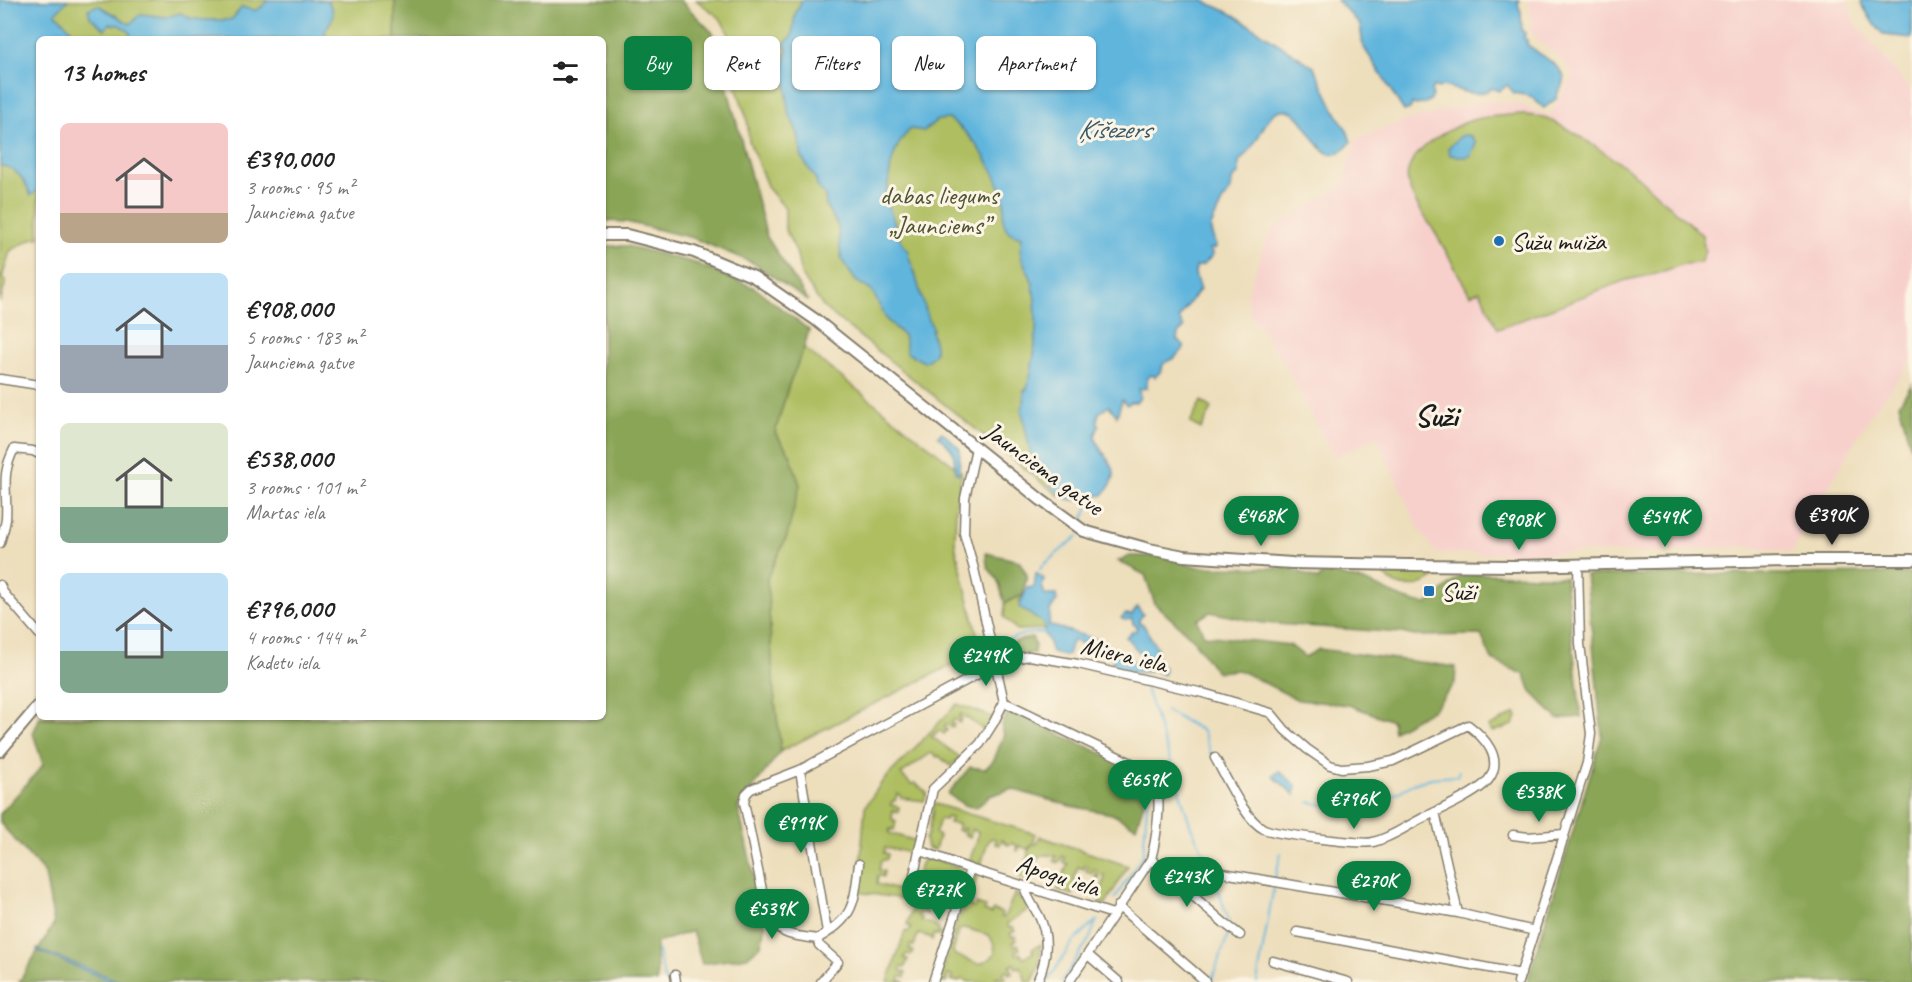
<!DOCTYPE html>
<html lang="en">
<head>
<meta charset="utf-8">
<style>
  :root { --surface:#fff; --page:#f6f6f6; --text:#222; --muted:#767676; --accent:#0b8043 }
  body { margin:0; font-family:Caveat,sans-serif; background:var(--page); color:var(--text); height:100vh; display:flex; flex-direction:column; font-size:22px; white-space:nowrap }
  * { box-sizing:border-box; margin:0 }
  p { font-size:20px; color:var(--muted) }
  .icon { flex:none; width:33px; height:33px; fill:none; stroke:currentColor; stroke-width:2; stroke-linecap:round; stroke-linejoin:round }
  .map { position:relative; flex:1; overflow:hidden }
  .sheet { position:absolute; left:36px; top:36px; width:570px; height:684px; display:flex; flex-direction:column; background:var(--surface); border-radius:9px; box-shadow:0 2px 4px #0004 }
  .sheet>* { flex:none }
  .hud { position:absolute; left:624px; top:36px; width:570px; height:54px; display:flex; gap:12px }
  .price { position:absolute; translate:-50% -51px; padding:0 14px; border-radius:21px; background:var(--accent); color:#fff; font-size:20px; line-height:39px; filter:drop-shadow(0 2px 3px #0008) }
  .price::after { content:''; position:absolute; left:50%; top:36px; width:18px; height:14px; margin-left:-9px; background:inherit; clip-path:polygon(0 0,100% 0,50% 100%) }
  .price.selected { background:#222; color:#fff }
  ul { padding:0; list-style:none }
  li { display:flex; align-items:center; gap:18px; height:150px; padding:0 24px }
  li span { display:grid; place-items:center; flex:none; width:168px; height:120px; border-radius:9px; color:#555 }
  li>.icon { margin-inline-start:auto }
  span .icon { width:72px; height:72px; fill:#fffc; stroke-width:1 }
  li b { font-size:26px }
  h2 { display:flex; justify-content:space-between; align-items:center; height:72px; padding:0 24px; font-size:26px }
  .chip { padding:0 21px; border-radius:9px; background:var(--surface); box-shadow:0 2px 4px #0004; font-size:21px; line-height:54px }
  .chip.selected { background:var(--accent); color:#fff }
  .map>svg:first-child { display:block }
</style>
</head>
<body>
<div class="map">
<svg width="1912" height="982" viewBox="0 0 1912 982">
  <rect width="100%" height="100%" fill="#fcf5e5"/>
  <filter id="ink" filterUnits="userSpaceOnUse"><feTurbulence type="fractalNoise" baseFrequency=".0167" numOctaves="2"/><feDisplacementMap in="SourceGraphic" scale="12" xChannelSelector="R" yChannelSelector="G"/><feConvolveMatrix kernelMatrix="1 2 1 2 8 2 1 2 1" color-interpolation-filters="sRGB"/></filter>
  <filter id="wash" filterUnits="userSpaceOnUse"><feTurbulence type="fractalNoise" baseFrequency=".008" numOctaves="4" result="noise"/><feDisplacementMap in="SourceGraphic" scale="24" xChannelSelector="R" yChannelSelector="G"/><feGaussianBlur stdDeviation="1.35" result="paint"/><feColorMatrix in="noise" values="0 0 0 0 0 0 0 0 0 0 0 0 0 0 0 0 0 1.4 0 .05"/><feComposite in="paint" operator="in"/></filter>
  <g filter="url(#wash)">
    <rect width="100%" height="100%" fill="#eddebc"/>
    <path fill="#f7d0cc" d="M1528,0H1847L1854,21L1912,92V360L1867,420L1792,552L1745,546L1655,552H1577L1541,554L1437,553L1419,529L1377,437L1334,457L1286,366L1249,312L1247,294L1266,241L1274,228L1342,185L1356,139L1402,122L1481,101L1518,104L1550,116L1573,75L1563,61L1533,35Z"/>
    <path fill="#aebe61" stroke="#656d3e" stroke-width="1.5" d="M0,0H395V39H39V238H33L10,251L2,278L6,281L0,302Z
      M696,0H866L1013,69L1072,469L1059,496L823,307L801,274L796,251L785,230V208L768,188L749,141L747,119L732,74L731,38L720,18Z
      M1517,114L1544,117L1575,133L1630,170L1702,235L1705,251L1700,263L1683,264L1656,274L1626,280L1498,329L1480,291L1470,295C1458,274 1447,252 1434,231C1425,216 1412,201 1408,183C1401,153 1452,125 1476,119C1489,116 1503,116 1517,114Z
      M804,348L962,472L956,505L955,545L981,650L781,751L774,693L767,578L787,536L790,454L775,433L788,387Z
      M1201,401L1212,408L1201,429L1190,423Z
      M1436,571L1438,574C1423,588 1398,593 1385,575V572L1388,571Z
      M1023,595L1019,602L1043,623L1044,629L1017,630L1004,617L1005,603Z
      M957,704L993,717L984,730L961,714L959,717L962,719L959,723L954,719L951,722L954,725L952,728L946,724L944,727L947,730L944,734L939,730L932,737L960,757L950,766L939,756L937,757L931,753L901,774L911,784L915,783L927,793L924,801L901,798V795L897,794L895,801H892L891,805L899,807L898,812L893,811L892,819L896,821L894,830L890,829L889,833L916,841L913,853L885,848L884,853L888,854L887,859L881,861L879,870L884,871L883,877L878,875L877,884L904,892L903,899L858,892L865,807L882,782Z
      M1516,713L1517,717L1513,725L1492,732L1488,727Z
      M935,804L1036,834L1033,844H1037L1040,836L1042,837L1128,866L1105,905L1099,903L1105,876L1101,875L1099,879L1095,877L1097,871L1093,869L1092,874L1086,872L1088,866L1085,865L1084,869L1078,867L1074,879L1076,884L1073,895L1057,890L1068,864L1063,862L1065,858L1062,856L1059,863L1054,861L1056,856C1053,856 1045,854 1042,855C1034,859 1032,875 1031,882L1020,878L1028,857C1027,847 1029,851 1033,844L1027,849L1019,846L1018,851L1016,850L1017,846L1012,843L1008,845L1002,839L1000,845L995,844L996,839L991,838L987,844L981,865L969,861L977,841L978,832L972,829L970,837L965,835L966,829L963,828L962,832L957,830L959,824L949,823L951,818L947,817L945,820L940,819L935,834L939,836L935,850L927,848L925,839L928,834L933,809L932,806Z
      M931,858L960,868L963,875L960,883L933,876L932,886L927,885L926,889L931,890L928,899L924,898L923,901L929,903L927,908L923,907L922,910L928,912V914L920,912L918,916L922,918L921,921L935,925V927L939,929L938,932L943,934L942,937L934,934L932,940L930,937L918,934L914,946L911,945L909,949L913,951L912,955L906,954L904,958L908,959L905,968L901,966L900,970L906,973L905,977L901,976L899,980L905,982H888L905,931L909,932L911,927L907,925L914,902L912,901C919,888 915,872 923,860Z
      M973,874L978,875L972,892L974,893L970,907L974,908L976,904L985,907L984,911L991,914L993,910L1002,913L1001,917L1004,918L1015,893L1029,909L1007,924L1009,928L1013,927L1015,931L1010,934L1012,937L1015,936L1017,939L1012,942L1014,946L1018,944L1020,949L1015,951L1017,955L1020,953L1023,958L1034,952L1032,949L1041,944L1039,967L1032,982H1025V978L1020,967L1016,968L1014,964L1010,966L1013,972L1009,974L1007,970L1003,972L1006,978L1001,980L999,976L996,977L998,982H969L962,979L958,982L951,980L952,976L948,975L946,982H940L951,940L956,942L953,951L955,955L979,964L990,959L995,953L994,944L989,935L964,928L959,930L957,939L952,937L958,918L961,915Z"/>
    <path fill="#8aa557" stroke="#53603a" stroke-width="1.5" d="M395,0H680L713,33L767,237L808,301L753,263L693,238L626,222L603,221V39H395Z
      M603,246H628L695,263L755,288L809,330L804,348L788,387L775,433L790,454L800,485L787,536L767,578L774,693L781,751L738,807L765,925L761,945L747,957L702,964L692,931L656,943L657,982H19L54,924L45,874L0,823V814L43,765L33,733L40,717H603Z
      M1912,384V451L1899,404Z
      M986,553L1019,561L1027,575L1023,595L1005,603C1002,596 1001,590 999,584C994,569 986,575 986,553Z
      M1130,556H1158L1199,567L1291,568L1318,580L1325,569C1338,577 1352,577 1366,582C1387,590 1404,602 1427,604L1464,573L1565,577L1581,717L1558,719L1531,692L1525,675L1492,660L1481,635L1414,636L1402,633L1263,623L1210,612L1197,620L1204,635L1290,645L1305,657L1319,649L1456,667L1455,683L1434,709L1394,731L1392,721L1349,705L1298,700L1239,670L1216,672L1192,638L1155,604L1145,575L1118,561Z
      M1912,573V982H1527L1602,736L1586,575Z
      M1032,637L1035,645L1034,653L1007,656L1003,653C1007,641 1021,640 1032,637Z
      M1008,711L1139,770L1150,784L1136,827L1112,814L1070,806L1011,789L990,796L976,808L964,805L948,794L970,767L985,769L994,760L1004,734L1001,725Z"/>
    <path fill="#61b5dd" stroke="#3e687c" stroke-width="1.5" d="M0,0H68L55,13L71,29L64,39H39V189L31,196C26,182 16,166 0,166Z
      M268,0H327C336,13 334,19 325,31L326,39H131L130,32L119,25L109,24L105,30L90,17L88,9L98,5L130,24L141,14L165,17L181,13C184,14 187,17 190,18C195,20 227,21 232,19L242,7C256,11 257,13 268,0Z
      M802,0H1202L1234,15L1314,67L1336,113L1347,130L1351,142C1316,188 1309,91 1274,113C1271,116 1270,117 1268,120C1262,129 1258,139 1251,148C1248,153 1243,157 1239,162V173L1232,180L1231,190L1222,202L1211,226V232L1216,246L1215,249H1209L1213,255L1203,265L1196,267L1195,274L1200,290L1194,296L1179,318L1184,328L1178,334L1177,340L1184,345V349L1174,358L1164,363L1160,372L1155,377L1152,375L1147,378V388L1139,389L1140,397L1137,402H1131L1127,405L1122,400L1117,416L1109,406L1099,413L1097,421L1099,426L1095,436C1102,462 1129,466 1103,495L1094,496L1093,502L1091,497L1082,501L1068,499L1052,487L1039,464L1031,456L1021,407L1024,403V390L1027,389C1036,355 1039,320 1033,285C1028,263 1016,263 1022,237C1016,235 1010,235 1006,228C1000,219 1006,210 1004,200C997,172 974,134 949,119L937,120L924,131L911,129C897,141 891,160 889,178C888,186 888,189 885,196L895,224L894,227C900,234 901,246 909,251L908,255C919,279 921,304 933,329L931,331C935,346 941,354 924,362L907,353L904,336L887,320L872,291L856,281L841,259L838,226L826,206L825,195L817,186L816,180L802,158L798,134L788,112L786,81L769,73V69L780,73L784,69L787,49L784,44L792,36L795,14Z
      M1337,0H1520L1518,4L1521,12L1522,31L1525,33L1524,38L1527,40V44C1537,55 1580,71 1558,92L1557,98L1544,108L1530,96L1514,93L1507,85L1499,91L1491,88C1478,100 1457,89 1443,86L1438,88L1434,86L1431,91L1433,96C1430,103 1419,106 1412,104L1410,109L1404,111L1363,46L1360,25Z
      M1862,0H1912V38L1884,35L1873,23L1861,3Z
      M1466,135L1471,136L1476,143L1470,156L1464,157L1450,155L1448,148L1461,136Z
      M942,432L960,449L959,474L956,473C952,447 957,454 938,436Z
      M1036,573L1044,579L1042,586L1045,595H1056L1057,601L1050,610L1049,625L1098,640L1117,655L1118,651C1123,654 1125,658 1130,660C1140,665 1152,666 1164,667L1165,670L1163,675L1153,670C1138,675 1125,673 1112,663L1113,657L1074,640L1071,644L1068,655H1060L1052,652L1048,640L1043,633L1045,628L1043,623L1019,607L1027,588L1034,587Z
      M1137,607L1143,614L1139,620L1140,624H1143L1158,650V655L1146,660L1126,637L1133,631H1136L1137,626L1133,624L1132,619L1124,620L1121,618L1126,614L1132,615Z
      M1279,771L1296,785L1295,795L1273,776Z
      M37,949L122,982H113L37,951Z"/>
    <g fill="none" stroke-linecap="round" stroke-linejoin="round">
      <path stroke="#61b5dd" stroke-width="2" d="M1083,522L1091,496
        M1040,570L1042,566L1078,536
        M999,643L1024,634L1045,632
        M1145,686L1172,766
        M1166,711L1203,731L1212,757
        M1174,774L1191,827L1211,869L1229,921
        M1309,802L1349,810L1372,805L1388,798L1413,784L1431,778L1457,776L1459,771
        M1275,878L1281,853
        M1115,898L1143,855L1148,793
        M658,951L665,982
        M1047,982L1073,942L1097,920
        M1061,982L1090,938L1096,922
        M1211,982L1229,932
        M1257,982L1274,885"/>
    </g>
  </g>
  <g filter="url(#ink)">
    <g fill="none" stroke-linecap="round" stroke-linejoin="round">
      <defs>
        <path id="minor" d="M0,379L39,385
          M976,448L965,498L964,533L974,569L1004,702L1146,770C1148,772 1151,774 1153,777C1164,794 1156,840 1151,859L1069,982
          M0,543C2,535 5,527 6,519C8,490 0,477 14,449L33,451L39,454
          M0,585L3,592L39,634
          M1004,702L994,722L980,744L933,789L919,850L970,869L1113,914
          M800,770L827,932
          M1435,812L1458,913
          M1513,835L1528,837L1564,834
          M1151,859L1224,923L1240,935
          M859,864C854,903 855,918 817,939C792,935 781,937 767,914L744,802L746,794L751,789L800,770L995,665L1008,660L1029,656L1078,664L1203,693L1271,713L1285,730L1307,749L1330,765L1341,768L1368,766L1393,761L1468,725C1484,737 1504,758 1489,779C1480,792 1442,809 1427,816C1409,824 1392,838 1373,842C1362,845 1275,834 1264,829C1245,820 1226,777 1215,758
          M1217,872L1458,913L1535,931
          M1024,886C1027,898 1033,905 1039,916C1050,938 1047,960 1037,982
          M910,896L919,850
          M1118,906L1205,981
          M1297,932L1521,974
          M817,939L819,945L838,962L821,982
          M1088,955L1119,982
          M1273,961L1348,982
          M675,975L676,982
          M933,982L970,869
          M1518,982L1587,763L1591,734L1580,644L1578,564"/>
        <path id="major" d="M603,235H627L694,252L754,277L816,320L1041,500L1084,531L1149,549L1184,556L1292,563L1408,565L1514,566L1792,560H1912
          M0,751L39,705"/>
      </defs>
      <use href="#minor" stroke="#847d6c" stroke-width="11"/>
      <use href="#major" stroke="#847d6c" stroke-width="14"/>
      <use href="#minor" stroke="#fff" stroke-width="8"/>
      <use href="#major" stroke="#fff" stroke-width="10"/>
    </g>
  </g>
  <g fill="#1f6fb2" stroke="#fcf5e5" stroke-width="2">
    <circle cx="1499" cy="241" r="6"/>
    <rect x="1423" y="585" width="12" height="12" rx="3"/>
  </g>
  <g text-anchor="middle" stroke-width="6" stroke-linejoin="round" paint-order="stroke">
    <g font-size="26" fill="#4f5534" stroke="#fcf5e5">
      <text x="939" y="204">dabas liegums<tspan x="939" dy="30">„Jaunciems”</tspan></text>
    </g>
    <g font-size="26" fill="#1c1c1c" stroke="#fcf5e5" text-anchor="start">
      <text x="1511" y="250">Sužu muiža</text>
      <text x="1441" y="600">Suži</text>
    </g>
    <g font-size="26" fill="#1c1c1c" stroke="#fcf5e5">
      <text transform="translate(1044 468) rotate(36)" y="9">Jaunciema gatve</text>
      <text transform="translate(1124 654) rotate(13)" y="9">Miera iela</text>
      <text transform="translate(1058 875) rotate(18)" y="9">Apogu iela</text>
    </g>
    <g font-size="27" font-style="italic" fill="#385969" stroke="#fcf5e5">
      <text x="1114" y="138">Ķīšezers</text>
    </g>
    <g font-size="32" font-weight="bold" fill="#1c1c1c" stroke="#fcf5e5">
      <text x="1436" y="426">Suži</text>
    </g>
  </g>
</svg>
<b class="price selected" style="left:1832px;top:546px">€390K</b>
<b class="price" style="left:1261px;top:547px">€468K</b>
<b class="price" style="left:1665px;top:548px">€549K</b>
<b class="price" style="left:1519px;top:551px">€908K</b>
<b class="price" style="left:986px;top:687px">€249K</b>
<b class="price" style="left:1145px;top:811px">€659K</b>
<b class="price" style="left:1539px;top:823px">€538K</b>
<b class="price" style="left:1354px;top:830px">€796K</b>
<b class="price" style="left:801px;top:854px">€919K</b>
<b class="price" style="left:1187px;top:908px">€243K</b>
<b class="price" style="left:1374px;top:912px">€270K</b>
<b class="price" style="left:939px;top:921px">€727K</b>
<b class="price" style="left:772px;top:940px">€539K</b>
<div class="hud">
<a class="chip selected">Buy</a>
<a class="chip">Rent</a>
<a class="chip">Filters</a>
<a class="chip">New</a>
<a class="chip">Apartment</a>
</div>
<section class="sheet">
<h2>13 homes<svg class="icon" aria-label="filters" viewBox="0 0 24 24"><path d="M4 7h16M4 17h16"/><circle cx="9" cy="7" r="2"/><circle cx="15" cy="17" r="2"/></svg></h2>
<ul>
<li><span style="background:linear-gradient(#f6c9c9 75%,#b9a48a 0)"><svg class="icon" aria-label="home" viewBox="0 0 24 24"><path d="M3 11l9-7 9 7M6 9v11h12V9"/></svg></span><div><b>€390,000</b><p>3 rooms · 95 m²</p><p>Jaunciema gatve</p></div></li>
<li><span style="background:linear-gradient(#bfe0f5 60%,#9aa5b1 0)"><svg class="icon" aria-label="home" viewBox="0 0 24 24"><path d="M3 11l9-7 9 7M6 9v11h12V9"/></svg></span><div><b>€908,000</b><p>5 rooms · 183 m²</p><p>Jaunciema gatve</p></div></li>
<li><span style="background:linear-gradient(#dfe7d0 70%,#7fa58c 0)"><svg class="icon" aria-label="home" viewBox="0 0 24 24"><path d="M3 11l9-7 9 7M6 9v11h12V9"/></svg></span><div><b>€538,000</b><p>3 rooms · 101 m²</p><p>Martas iela</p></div></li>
<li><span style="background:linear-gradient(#bfe0f5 65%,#7fa58c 0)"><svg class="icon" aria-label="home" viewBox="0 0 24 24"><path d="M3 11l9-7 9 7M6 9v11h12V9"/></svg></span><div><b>€796,000</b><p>4 rooms · 144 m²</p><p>Kadetu iela</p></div></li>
</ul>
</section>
</div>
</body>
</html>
